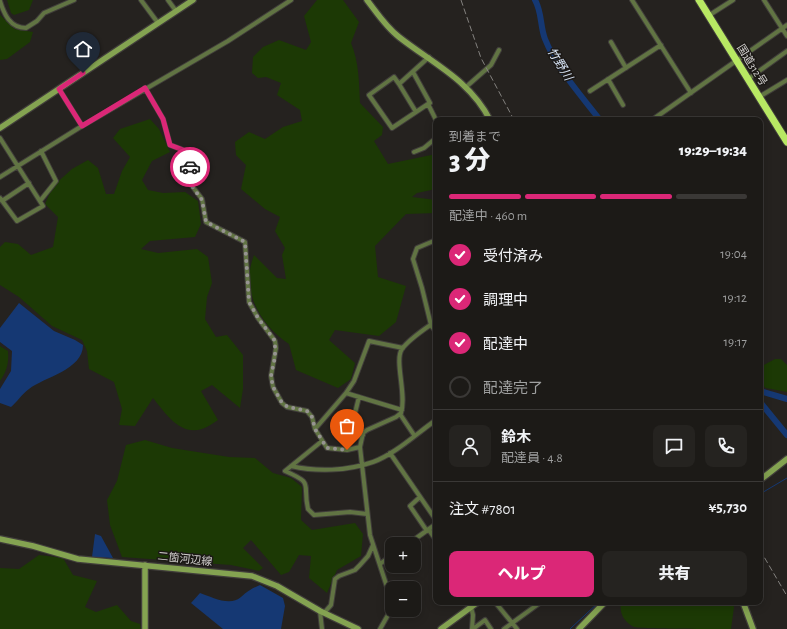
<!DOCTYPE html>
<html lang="ja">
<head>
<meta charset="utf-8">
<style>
  :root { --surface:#1c1a17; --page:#252320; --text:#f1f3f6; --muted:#a0a1a1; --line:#3a3836; --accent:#db2777 }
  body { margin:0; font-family:"Alegreya Sans","Noto Sans JP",sans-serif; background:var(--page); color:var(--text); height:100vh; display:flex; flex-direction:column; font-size:15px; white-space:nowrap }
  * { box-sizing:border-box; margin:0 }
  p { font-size:13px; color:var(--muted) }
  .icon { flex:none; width:22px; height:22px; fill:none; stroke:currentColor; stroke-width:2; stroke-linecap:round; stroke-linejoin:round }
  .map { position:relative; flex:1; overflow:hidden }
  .sheet { position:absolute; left:433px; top:117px; width:330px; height:488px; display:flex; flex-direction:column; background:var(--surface); border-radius:8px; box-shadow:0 2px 10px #0003,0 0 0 1px var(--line) }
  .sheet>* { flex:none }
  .fabs { position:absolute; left:385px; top:537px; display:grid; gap:8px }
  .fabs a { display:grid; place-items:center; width:36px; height:36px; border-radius:8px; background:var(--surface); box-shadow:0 2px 10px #0003,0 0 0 1px var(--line); font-size:20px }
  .pin { position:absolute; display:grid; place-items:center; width:34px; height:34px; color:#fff; margin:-41px -17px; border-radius:50% 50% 50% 0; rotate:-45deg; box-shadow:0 0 4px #0007 }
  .pin .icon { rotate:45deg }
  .courier { position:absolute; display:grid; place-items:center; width:40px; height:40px; margin:-20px; border:3px solid #db2777; border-radius:50%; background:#fff; color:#222; box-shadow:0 1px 5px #0007 }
  .summary em { font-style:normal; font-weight:800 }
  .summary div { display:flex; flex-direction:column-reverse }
  .summary { display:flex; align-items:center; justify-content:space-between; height:68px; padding:0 16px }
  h1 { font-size:26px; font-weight:800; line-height:30px }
  .bar { display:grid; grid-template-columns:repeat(4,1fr); gap:6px 4px; align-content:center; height:48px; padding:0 16px }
  .bar i { height:5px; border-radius:3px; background:var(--line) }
  .bar .active { background:var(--accent) }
  .bar p { grid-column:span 4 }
  .line { display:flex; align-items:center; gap:10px; padding:0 16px; border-top:1px solid var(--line) }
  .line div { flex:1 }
  .round { display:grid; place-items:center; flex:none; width:42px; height:42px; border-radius:8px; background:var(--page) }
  ol { padding:0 16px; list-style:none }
  li { display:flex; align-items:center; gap:12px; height:44px }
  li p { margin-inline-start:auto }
  li .icon { padding:4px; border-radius:50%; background:var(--accent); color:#fff; stroke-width:4 }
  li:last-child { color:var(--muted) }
  li i { width:22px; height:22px; border:2px solid var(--line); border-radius:50% }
  .button { display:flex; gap:8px; margin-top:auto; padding:8px 16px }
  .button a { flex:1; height:46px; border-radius:8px; background:var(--accent); color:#fff; font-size:16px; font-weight:800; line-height:46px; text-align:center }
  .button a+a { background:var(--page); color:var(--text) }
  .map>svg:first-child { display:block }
</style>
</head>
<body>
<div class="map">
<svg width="787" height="629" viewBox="0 0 787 629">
  <rect width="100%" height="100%" fill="#25221f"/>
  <path fill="#1c3905" d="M7,0H33L29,10L14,15L11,13Z
    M317,0H343L359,22L351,43C359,62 359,82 360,103L383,127L382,135L374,141L388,164L436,154V189L417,193L412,197L436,200V213L406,214L375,246L378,277L406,286L396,322L379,336L335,330L329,340L355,363L351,379L338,388L296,370L289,344C260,325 240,290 254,255L277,278L286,279L282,255L285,248L275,231L280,217L265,209L241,189L246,165L236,155L235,142L249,132L265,139L283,127L302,121L300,110L277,95L281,83L266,77L258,78L252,73L253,57L263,47L279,40L306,50L311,42L304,16Z
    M0,15L15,29L33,32L30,42L7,59L0,60Z
    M150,119L159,129L170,152L152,161L142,180L148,190L163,193L185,192L198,201L201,224L195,237L150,241L141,249L158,253L197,249L208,257L212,283L207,297L205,319L216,337L227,335L243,355V389L240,408L212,385L201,391L218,420C213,423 208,427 202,429C180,436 165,413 153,398L135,426L119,425L122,409L114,382L89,369L87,351L82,340L52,326L19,297L0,285V247L5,242L18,244L31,255L53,247L58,217L45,204L53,186L72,169L88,160L98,168L106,194H114L122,171L130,157L113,138L120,129Z
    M0,346L8,351C9,363 7,371 0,381Z
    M775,359H781L787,365V392L766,388L760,384V367Z
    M145,440L172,448L229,457L255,458L273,473L291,478L302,487L301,520L312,530L355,523L363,534L361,556L337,570L327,593L309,578L311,556L299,555L289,572L281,575L251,540L243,548L263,568L259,571L231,565L122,557L110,525L107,500L117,481L126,445Z
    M39,555L63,558L73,575L97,581L85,607L96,612L117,605L131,621L140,624L141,629H0V568L19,569Z
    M621,602H732L734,607L731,629C719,629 640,629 634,627C624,622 619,613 621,602Z"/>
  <path fill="#153873" d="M19,303L54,331L75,340L83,345C83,370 44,377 29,389C22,394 17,402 11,407L0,403V389L11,371L12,351L0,342V328Z
    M95,534L101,536L113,558L92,557Z
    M260,585L283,598L285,606L281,629H223L191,603L200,593C212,597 230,607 241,597C248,591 251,589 260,585Z"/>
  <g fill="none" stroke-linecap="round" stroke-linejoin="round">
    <path stroke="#153873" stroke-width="1" d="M760,494L787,478
      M570,629L599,602"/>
    <path stroke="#153873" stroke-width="6" d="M535,0C542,12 540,26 545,39C557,69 580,94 600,120
      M760,391L787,399
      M760,402L787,435"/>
    <defs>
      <path id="street" d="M141,0L158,23
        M168,0L176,11
        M632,0L691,93
        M764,0L787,36
        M0,1C4,14 10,28 26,28L37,21L44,13L74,0
        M708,16L733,0
        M611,42L626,68
        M429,57L399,84L416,112L428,104L436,120
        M413,72L430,103L428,104
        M608,79L623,105
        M748,79L787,51
        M399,84L394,77L369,95L392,128L416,112
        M466,87L491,65L499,50
        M145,88L163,119L170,145L186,151L191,157L188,172L189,182L202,199L206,222L245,242L249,302L258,318L275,341L276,348L271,376L273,387L282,403L287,407L307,411L312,417L315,429L327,448L347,450L360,447
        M59,89L82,126
        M590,91L661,45
        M759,97L787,80
        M652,120L787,25
        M0,138L43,206L17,221L0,198
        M414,152L424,148L436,138
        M0,177L82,126L228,41L291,0
        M2,201L29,183
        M40,201L56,181L41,151
        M436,240L417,248L413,259L422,288L431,325L436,332
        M346,393L402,410
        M359,397L355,413L363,435
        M400,414L414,435
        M315,429L346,393L354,381L369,341L403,348
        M322,441L285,471C315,484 302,483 308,509L314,515L350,512L367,514
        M390,453L436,520
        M291,466C317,472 347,471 373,462C395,454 416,434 436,420
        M420,497L410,506L427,531
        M429,530L436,540
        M408,544L436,524
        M380,564L392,555
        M495,602L517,629
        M471,607L473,615L472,629
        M320,611L322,629
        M324,613L331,605L335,579L339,576L355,570L360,565L368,556L373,545
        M380,629L388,615L390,596L370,535L360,447L363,433L367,430L396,417L401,413C407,395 394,360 402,349C410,338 425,329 436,321
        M473,629L485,620L491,629
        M504,629L541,602"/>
      <path id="secondary" d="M367,0C377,13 386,27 399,37C432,63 470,80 490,120
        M0,128L193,0
        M760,480L787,459
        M0,539L33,546L78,559L252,576L277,586L320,611L358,629
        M145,565V629
        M743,602L753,629
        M441,629L478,602
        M579,629L605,602"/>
      <path id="highway" d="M699,0L787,142"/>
    </defs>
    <use href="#street" stroke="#413e3b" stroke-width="6"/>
    <use href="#secondary" stroke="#413e3b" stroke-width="8"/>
    <use href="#highway" stroke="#413e3b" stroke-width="9"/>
    <use href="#street" stroke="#617443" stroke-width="4"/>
    <use href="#secondary" stroke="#84a351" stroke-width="5.5"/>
    <use href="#highway" stroke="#b8e863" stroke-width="7"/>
    <path stroke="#84827f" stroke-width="1" stroke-dasharray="6 3" stroke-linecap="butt" d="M461,0L481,58L514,120
      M760,550L787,596"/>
  </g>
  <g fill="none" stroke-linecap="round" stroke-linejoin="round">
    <path stroke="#969491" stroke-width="4" stroke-dasharray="0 7.2" d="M190,167L189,182L202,200L206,222L245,242L249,302L258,318L275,341V357L271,376L273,387L282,403L288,407L307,411L312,417L315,429L327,448L347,450"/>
    <path stroke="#db2777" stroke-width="5" d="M83,73L59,89L82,126L145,88L163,119L170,145L186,151L191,157L190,167"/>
  </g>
  <g text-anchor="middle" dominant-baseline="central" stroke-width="3" stroke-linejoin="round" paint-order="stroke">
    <g font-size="11" fill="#d3d1cf" stroke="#1c1916">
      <text transform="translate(752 65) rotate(58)">国道312号</text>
      <text transform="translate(185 559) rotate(6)">二箇河辺線</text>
    </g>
    <g font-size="12" font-style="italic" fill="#d9e5f7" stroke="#1c1916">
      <text transform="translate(560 64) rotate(58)">竹野川</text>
    </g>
  </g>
</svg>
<div class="fabs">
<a>+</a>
<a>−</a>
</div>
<div class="pin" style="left:347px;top:450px;background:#ea580c"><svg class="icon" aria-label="bag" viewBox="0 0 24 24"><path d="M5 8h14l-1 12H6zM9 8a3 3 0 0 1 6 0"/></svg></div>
<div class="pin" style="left:83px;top:73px;background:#1f2937"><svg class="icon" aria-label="home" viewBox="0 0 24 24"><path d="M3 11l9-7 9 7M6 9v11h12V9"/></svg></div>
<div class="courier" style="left:190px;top:167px"><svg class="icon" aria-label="car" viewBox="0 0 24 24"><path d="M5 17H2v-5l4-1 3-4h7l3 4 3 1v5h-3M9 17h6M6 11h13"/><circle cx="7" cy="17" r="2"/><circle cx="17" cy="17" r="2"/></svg></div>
<section class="sheet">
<div class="summary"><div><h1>3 分</h1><p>到着まで</p></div><em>19:29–19:34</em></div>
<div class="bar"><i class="active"></i><i class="active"></i><i class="active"></i><i></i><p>配達中 · 460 m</p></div>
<ol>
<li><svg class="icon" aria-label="check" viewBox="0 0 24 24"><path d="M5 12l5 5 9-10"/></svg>受付済み<p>19:04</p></li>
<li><svg class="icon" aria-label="check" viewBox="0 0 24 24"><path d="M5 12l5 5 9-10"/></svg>調理中<p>19:12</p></li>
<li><svg class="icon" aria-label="check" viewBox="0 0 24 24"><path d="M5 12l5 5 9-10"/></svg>配達中<p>19:17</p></li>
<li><i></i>配達完了</li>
</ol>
<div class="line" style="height:72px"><a class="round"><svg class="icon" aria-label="person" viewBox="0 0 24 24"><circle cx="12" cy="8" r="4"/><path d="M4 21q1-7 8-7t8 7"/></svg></a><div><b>鈴木</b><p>配達員 · 4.8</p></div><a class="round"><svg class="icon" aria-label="chat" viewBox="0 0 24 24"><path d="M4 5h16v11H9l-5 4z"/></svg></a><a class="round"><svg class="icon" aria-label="phone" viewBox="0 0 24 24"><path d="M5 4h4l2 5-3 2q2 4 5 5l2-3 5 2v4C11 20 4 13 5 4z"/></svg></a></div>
<div class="line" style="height:52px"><div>注文 #7801</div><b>¥5,730</b></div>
<div class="button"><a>ヘルプ</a><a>共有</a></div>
</section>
</div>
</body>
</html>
